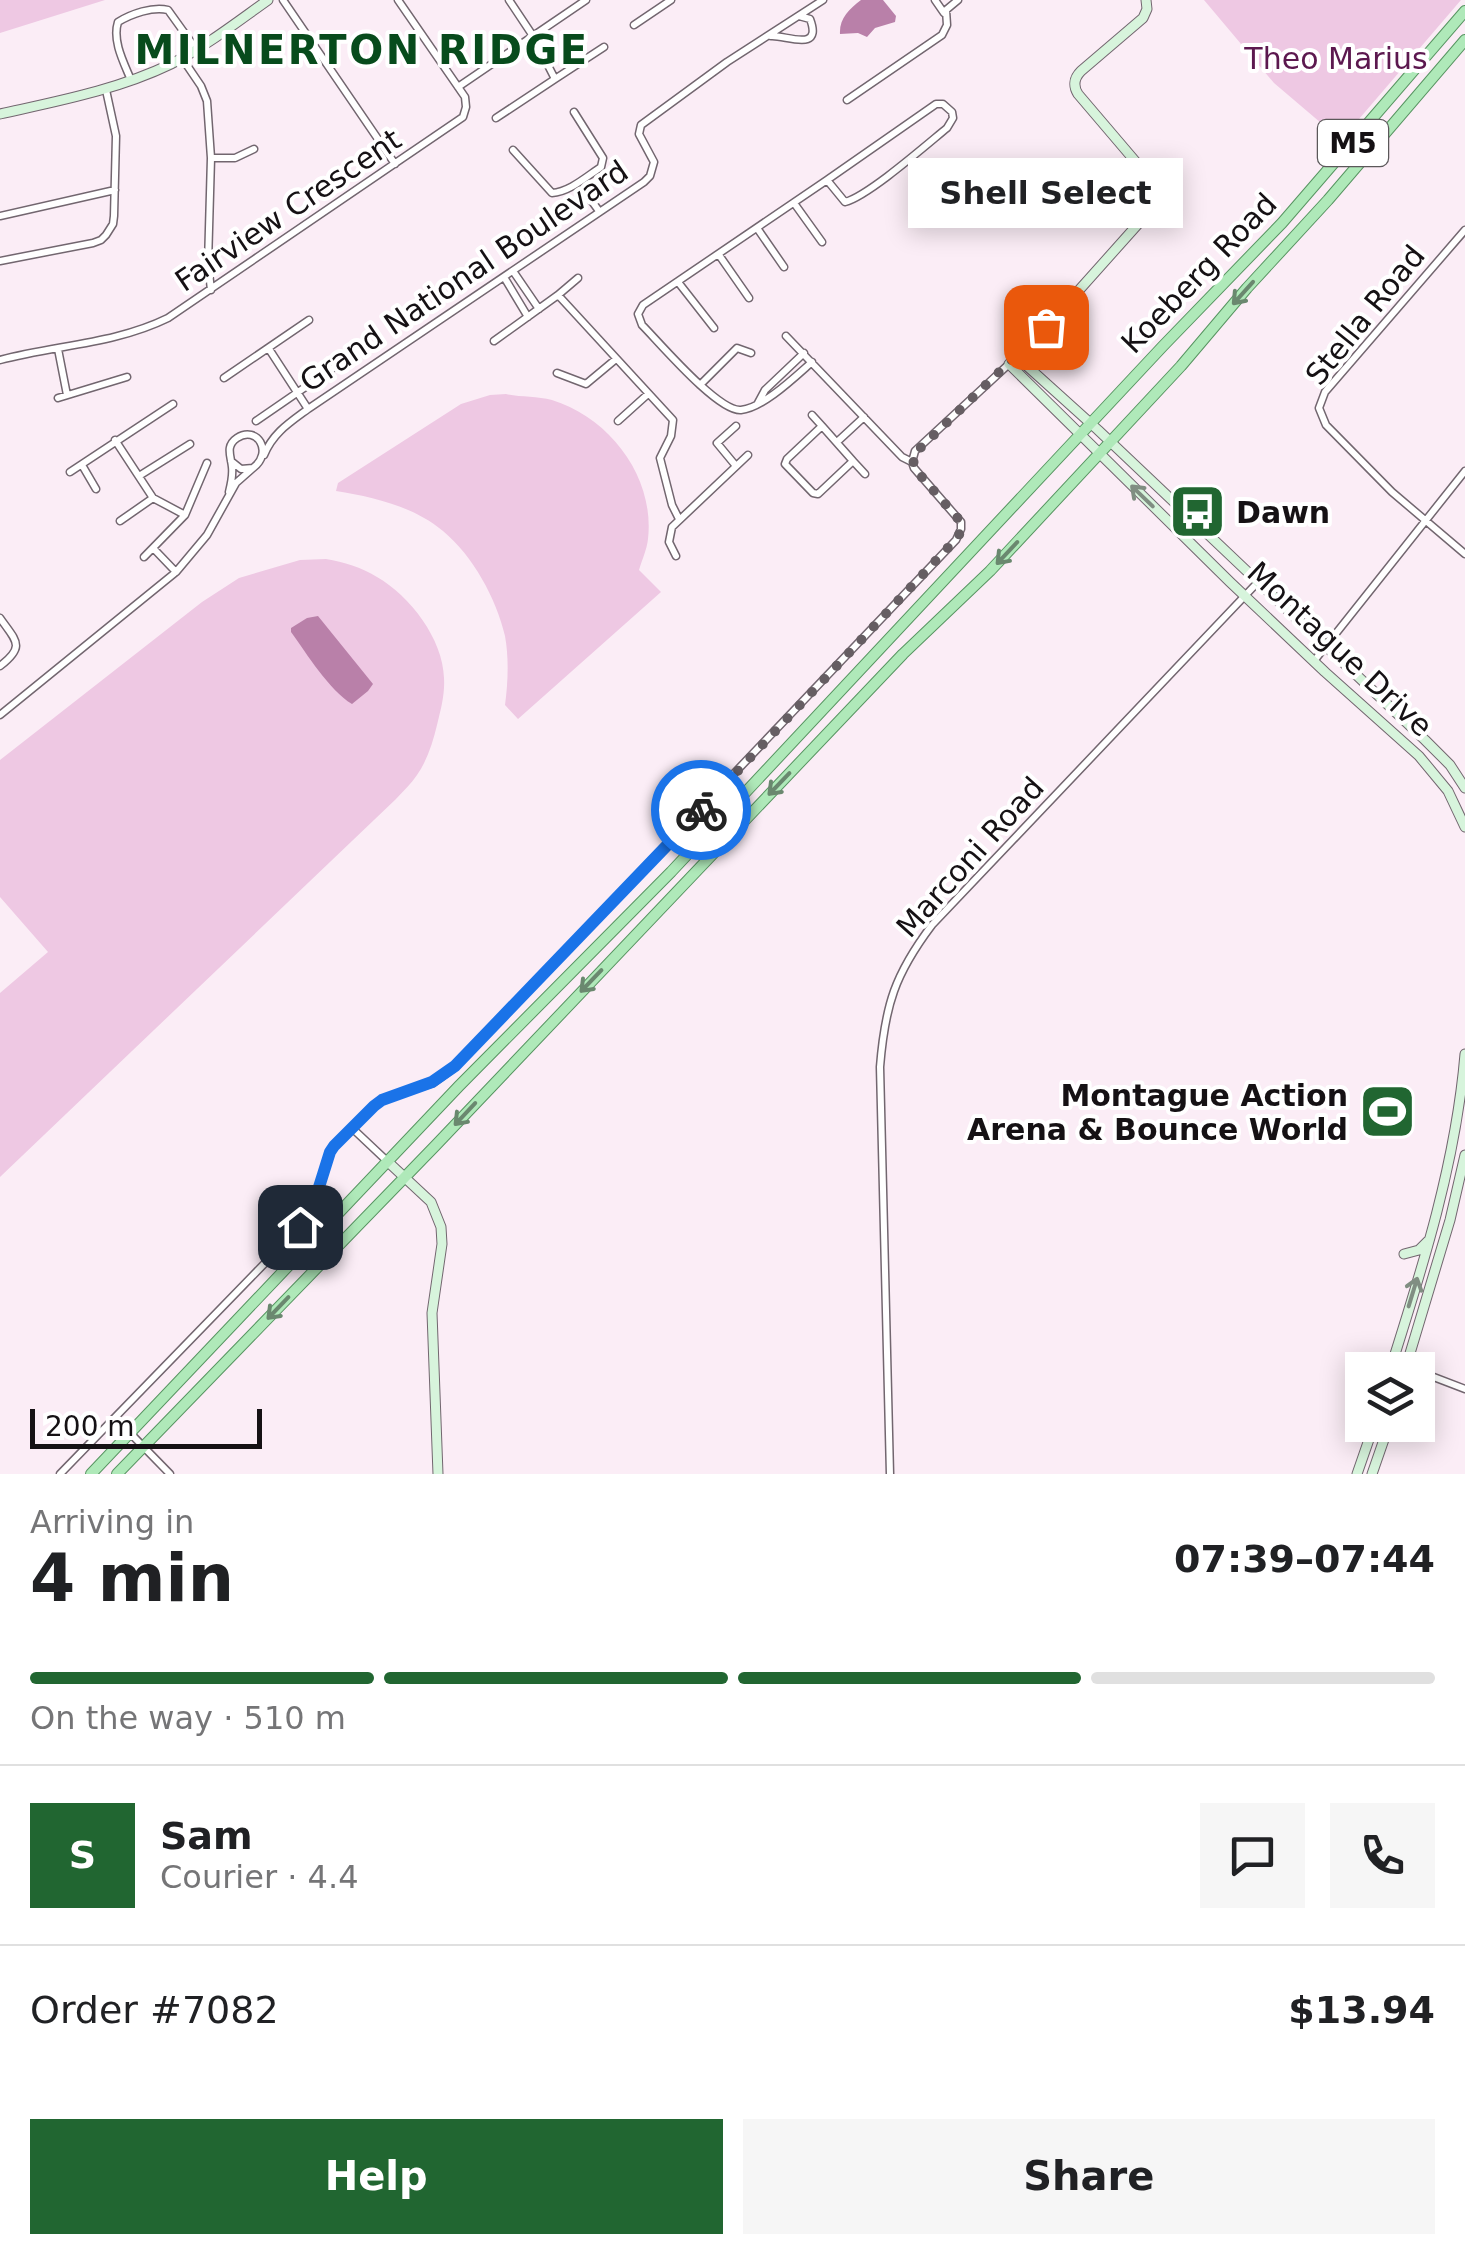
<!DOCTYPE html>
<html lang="en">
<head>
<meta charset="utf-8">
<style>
  :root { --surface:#fff; --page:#f6f6f6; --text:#202124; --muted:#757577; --line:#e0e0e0; --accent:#216631 }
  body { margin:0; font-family:"DejaVu Sans",sans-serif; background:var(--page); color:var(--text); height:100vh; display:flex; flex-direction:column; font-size:38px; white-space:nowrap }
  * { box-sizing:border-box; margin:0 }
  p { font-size:32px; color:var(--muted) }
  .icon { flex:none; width:55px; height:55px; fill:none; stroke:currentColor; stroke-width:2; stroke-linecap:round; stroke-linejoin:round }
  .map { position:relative; height:1474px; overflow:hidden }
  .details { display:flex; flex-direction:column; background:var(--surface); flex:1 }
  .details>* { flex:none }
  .tools { position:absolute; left:1345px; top:1352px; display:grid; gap:20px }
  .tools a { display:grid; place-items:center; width:90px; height:90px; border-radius:0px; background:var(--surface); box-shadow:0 5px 25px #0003; font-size:50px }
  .scale { position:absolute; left:30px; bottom:25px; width:232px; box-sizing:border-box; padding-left:10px; border:5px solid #151114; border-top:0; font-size:28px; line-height:35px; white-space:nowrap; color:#151114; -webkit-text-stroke:8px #fff; paint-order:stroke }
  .pin { position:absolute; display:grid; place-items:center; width:85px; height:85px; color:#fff; margin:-42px; border-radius:20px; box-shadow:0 5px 15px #0006 }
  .courier { position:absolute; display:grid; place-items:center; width:100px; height:100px; margin:-50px; border:8px solid #1a73e8; border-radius:50%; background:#fff; color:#222; box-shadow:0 2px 12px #0007 }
  .bubble { position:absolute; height:70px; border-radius:0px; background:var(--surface); box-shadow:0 5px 25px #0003; font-size:32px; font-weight:600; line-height:70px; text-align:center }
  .overview em { font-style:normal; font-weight:600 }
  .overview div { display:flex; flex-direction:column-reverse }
  .overview { display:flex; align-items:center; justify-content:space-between; height:170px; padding:0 30px }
  h1 { font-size:65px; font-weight:600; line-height:75px }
  .bar { display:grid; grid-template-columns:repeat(4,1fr); gap:15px 10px; align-content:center; height:120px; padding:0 30px }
  .bar i { height:12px; border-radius:8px; background:var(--line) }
  .bar .on { background:var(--accent) }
  .bar p { grid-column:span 4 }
  .line { display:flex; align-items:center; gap:25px; padding:0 30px; border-top:2px solid var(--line) }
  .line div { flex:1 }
  .round { display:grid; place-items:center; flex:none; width:105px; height:105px; border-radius:0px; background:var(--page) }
  .action { display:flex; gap:20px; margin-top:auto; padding:20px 30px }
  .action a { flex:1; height:115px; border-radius:0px; background:var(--accent); color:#fff; font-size:40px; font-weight:600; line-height:115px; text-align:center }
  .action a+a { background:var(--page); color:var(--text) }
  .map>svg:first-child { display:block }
</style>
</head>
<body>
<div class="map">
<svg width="1465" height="1474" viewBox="0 0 1465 1474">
  <rect width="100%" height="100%" fill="#fbedf6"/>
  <path fill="#eec8e3" d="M0,0H105L0,33Z
    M1204,0H1461L1341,140L1274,83Z
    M506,394C520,397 537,396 552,400C610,418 655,477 648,539C647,549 642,560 639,570L661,592L518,719L505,705C508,683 509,658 505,636C496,598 473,556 443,531C413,506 373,497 336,491L338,483L461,404L490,395Z
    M326,559C344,562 361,567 377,577C410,596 443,639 444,678C445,694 441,709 437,725C433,742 427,761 417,775C411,784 403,791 396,799L0,1177V993L48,952L0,897V760L202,602L239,578L300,560Z"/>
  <path fill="#b980a9" d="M861,0H883L896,16L895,22L875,28L867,37L858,33L840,34C839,19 849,9 861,0Z
    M318,616L373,684L368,691L352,704C329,690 307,654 291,632V628L307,618Z"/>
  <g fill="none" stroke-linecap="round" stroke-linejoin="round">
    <defs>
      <path id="street" d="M283,0L395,164
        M509,0L533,36L555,79L604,47
        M935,0L944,13
        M634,25L671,0
        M771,36C786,35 823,53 810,19L799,16
        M182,58L201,86L207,101L211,158L208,264L211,290
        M131,80C124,63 112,41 118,22C131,14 153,6 168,10L196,49
        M458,87L586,0
        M847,100L942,35L947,25L946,10L958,0
        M936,104H943L952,112L953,118L947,128C925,146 868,196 845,202L827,180Z
        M496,118L555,79
        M513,150L552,193C569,192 586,177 601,167L603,158L574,112
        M211,158H235L254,149
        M583,189L599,211
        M794,203L822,242
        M0,216L115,190
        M757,228L784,267
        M1465,230L1325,392L1319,408L1326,425L1392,492L1465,554
        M719,255L749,298
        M0,261L93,243L101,240L106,235L113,224L114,216L116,136L106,90
        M513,271L539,309
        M504,277L528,317
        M678,282L714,328
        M558,295L578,278
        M786,336L902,457L912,462
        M494,341L558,295L673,420L671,436L660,458L672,505L679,519
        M58,349L67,395
        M269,349L308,409
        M0,360C56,345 115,344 168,318L463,117L466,107L465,97L398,0
        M812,362C796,376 763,408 741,410C718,412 659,342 642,325L638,314L643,305L827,180
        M557,373L586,384L616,359
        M224,378L309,320
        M700,385L737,348L751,353
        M58,398L127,377
        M758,403L765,390L804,353
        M812,415L822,426
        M256,421L333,368
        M618,421L648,394
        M736,426L717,443L736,466
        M822,426L853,461L818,494L813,493L785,464L787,459Z
        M115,440L153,498L185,515
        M837,442L864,417
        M264,455C273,433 289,423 308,409L644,182L650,176L654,162L639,134L641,125L727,62L823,0
        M853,461L865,474
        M82,465L96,489
        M70,472L173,404
        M139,476L190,444
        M229,492C231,484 233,475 232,467C231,456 225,446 237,438C257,425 274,452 253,468L241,469L231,461
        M120,521L153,498
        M153,548L176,572
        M676,556L669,542L672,527L748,455
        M144,557L185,515L207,463
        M0,618C16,641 26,646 0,666
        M1314,661L1465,471
        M0,715L176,572L207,535L236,483L253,468
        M352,1128L387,1161
        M1418,1371L1465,1389
        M131,1434L170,1474
        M60,1474L300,1227L314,1203L330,1153L334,1146L373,1106L383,1099L433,1083L455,1067L956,540L961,529V522L914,468L912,462L915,451L1009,364
        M890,1474L880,1067C885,1005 895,974 932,925L1258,582"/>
      <path id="secondary" d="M1146,0L1147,9L1143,18L1081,71C1074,78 1073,86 1078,94L1164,195L1055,317L1009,364L1230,582L1325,672L1419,756L1448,791L1465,827
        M0,114C58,101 117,90 171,64C205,47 237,22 268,0
        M1016,356L1098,430L1425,740L1450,765L1465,788
        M387,1161L431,1202L441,1227L442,1244L432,1313L438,1474
        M1404,1254L1419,1250L1428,1241
        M1390,1370C1423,1266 1456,1162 1465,1054
        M1405,1370L1450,1220L1465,1155
        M1357,1474L1374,1425
        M1372,1474L1389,1425"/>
      <path id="primary" d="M91,1474L459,1086L671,872L1163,346L1282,223L1465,11
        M117,1474L436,1145L903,654L990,571L1181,366L1247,288L1328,200L1465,40"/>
    </defs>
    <use href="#street" stroke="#72666f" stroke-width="9"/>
    <use href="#secondary" stroke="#72666f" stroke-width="11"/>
    <use href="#primary" stroke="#579461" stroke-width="12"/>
    <use href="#street" stroke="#fff" stroke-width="6"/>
    <use href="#secondary" stroke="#d7f4dc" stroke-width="9"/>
    <use href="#primary" stroke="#afe9b9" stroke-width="10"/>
  </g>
  <defs><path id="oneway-shaft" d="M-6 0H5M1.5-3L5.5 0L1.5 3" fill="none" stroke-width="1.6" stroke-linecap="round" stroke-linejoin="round" transform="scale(2.5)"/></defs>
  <g stroke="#6a886f">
    <use href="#oneway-shaft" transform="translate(1243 293) rotate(132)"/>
    <use href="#oneway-shaft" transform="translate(1007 553) rotate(133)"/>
    <use href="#oneway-shaft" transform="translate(779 784) rotate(134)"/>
    <use href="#oneway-shaft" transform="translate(591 981) rotate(134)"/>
    <use href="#oneway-shaft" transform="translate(465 1114) rotate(133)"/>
    <use href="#oneway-shaft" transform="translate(278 1308) rotate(134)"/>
  </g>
  <g stroke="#808e82">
    <use href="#oneway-shaft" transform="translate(1142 496) rotate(-136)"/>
    <use href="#oneway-shaft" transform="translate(1413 1292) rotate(-73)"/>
  </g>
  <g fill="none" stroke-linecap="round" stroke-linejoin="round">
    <path stroke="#665e63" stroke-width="10" stroke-dasharray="0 18" d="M701,810L959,536L961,522L914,468L913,455L1046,327"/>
    <path stroke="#1a73e8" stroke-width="12" d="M300,1227L314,1203L330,1152L334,1146L374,1106L382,1100L432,1082L455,1066L701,810"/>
  </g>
  <defs>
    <symbol id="bus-square" viewBox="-11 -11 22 22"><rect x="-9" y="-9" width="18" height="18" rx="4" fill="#216631" stroke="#fff"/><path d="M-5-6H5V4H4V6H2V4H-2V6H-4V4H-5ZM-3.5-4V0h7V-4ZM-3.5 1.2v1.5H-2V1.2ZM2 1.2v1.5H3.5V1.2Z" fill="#fff"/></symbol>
    <symbol id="stadium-square" viewBox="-11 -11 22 22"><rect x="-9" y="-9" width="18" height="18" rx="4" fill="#216631" stroke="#fff"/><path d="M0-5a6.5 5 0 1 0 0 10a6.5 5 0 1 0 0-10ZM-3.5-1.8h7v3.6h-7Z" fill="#fff"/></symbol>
  </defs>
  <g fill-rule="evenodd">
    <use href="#bus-square" x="1166" y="480" width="63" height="63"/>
    <use href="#stadium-square" x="1356" y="1080" width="63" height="63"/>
  </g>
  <g text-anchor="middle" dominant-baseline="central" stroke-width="8" stroke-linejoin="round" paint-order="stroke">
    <rect fill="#fff" stroke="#5b585a" stroke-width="2.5" x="1318" y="120" width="70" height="46" rx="8"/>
    <g font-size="28" font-weight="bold" fill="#151114">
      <text x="1353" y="143">M5</text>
    </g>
    <g font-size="30" fill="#5c184f" stroke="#fff">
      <text x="1336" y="58">Theo Marius</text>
    </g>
    <g font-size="30" fill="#151114" stroke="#fff">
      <text transform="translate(288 210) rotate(-34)">Fairview Crescent</text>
      <text transform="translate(1199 273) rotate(-46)">Koeberg Road</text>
      <text transform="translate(464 276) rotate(-34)">Grand National Boulevard</text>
      <text transform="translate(1365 315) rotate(-51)">Stella Road</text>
      <text transform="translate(1340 649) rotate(43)">Montague Drive</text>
      <text transform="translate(970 857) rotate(-48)">Marconi Road</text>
    </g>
    <g font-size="30" font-weight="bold" fill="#151114" stroke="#fff" text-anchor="start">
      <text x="1236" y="512">Dawn</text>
      <text x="1348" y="1095" text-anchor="end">Montague Action<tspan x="1348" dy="34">Arena &amp; Bounce World</tspan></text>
    </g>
    <g font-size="40" font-weight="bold" letter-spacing="2.5" fill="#074b1c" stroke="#fff">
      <text x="362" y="50">MILNERTON RIDGE</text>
    </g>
  </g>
</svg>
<div class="tools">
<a><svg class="icon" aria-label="layers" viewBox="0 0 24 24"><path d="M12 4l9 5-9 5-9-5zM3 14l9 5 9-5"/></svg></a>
</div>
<div class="scale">200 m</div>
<div class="pin" style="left:1046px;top:327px;background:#ea580c"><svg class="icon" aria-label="bag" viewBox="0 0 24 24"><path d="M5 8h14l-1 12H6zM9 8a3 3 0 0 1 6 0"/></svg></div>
<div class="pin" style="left:300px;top:1227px;background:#1f2937"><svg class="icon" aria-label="home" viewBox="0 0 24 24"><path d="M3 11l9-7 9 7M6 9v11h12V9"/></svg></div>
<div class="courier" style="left:701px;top:810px"><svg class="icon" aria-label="bike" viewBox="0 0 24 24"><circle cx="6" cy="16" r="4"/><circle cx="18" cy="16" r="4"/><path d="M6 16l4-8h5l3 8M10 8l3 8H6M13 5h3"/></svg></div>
<div class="bubble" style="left:908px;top:158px;width:275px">Shell Select</div>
</div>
<section class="details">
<div class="overview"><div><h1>4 min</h1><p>Arriving in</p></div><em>07:39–07:44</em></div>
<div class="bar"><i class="on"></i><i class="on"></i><i class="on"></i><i></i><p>On the way · 510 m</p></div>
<div class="line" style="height:180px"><b class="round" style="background:var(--accent);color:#fff">S</b><div><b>Sam</b><p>Courier · 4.4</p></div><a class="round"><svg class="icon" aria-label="chat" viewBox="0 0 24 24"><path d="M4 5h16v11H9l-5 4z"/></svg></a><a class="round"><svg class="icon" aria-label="phone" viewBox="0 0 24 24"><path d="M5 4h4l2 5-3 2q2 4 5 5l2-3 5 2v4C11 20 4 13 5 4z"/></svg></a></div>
<div class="line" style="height:130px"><div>Order #7082</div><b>$13.94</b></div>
<div class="action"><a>Help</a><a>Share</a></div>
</section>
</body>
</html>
